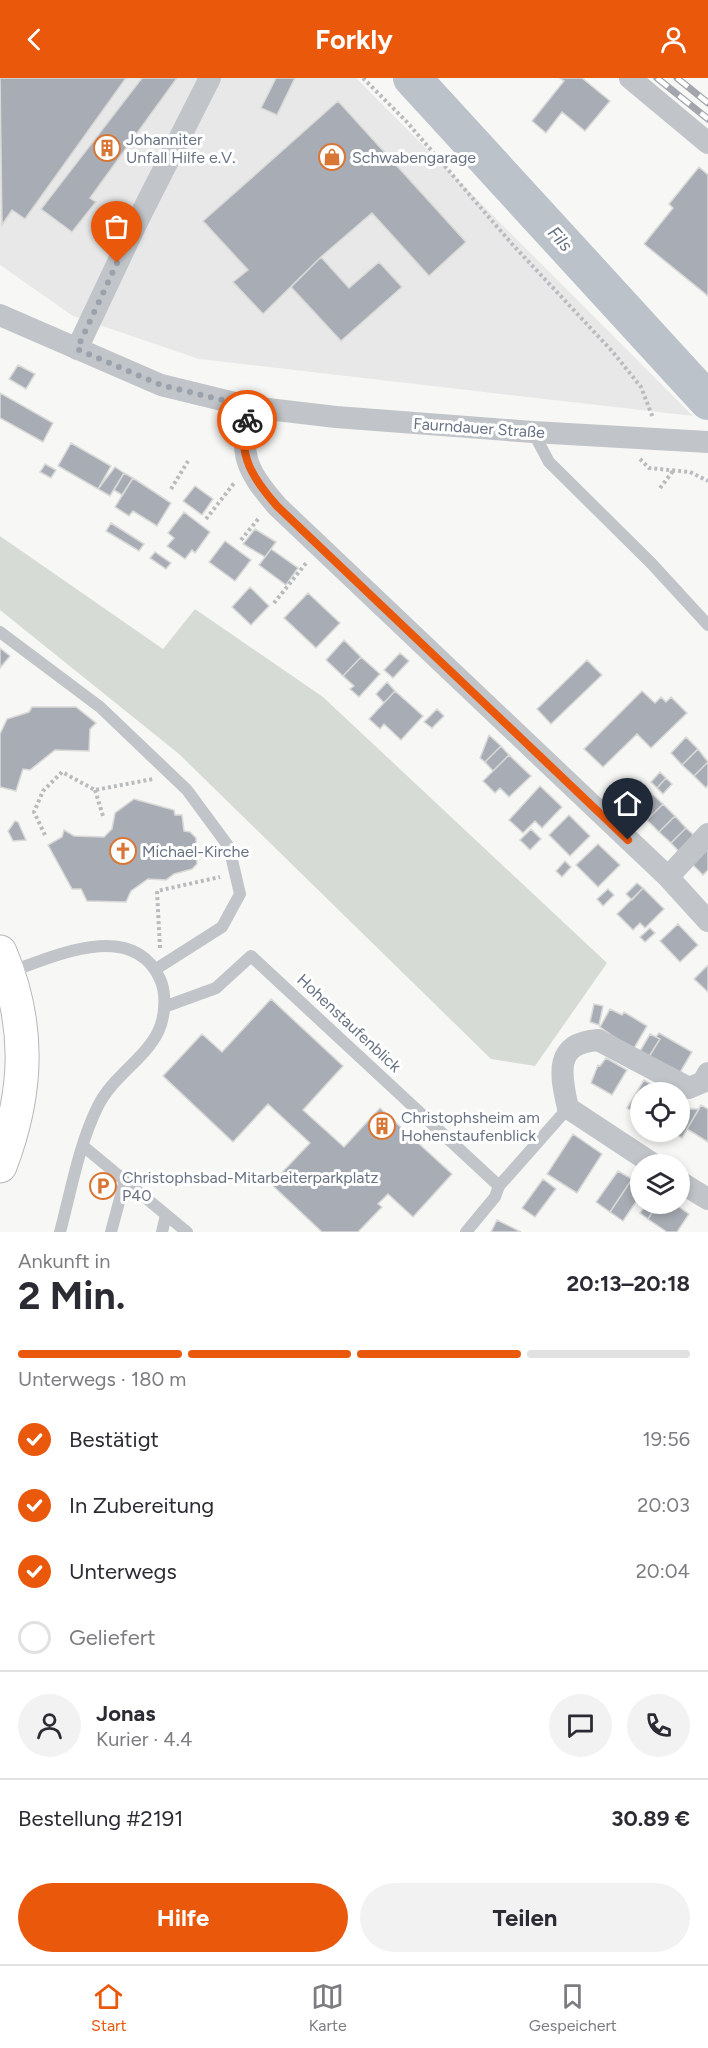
<!DOCTYPE html>
<html lang="de">
<head>
<meta charset="utf-8">
<style>
  :root { --surface:#fff; --page:#f2f2f3; --text:#2b2b33; --muted:#7c7c81; --line:#e1e1e2; --accent:#ea580c }
  body { margin:0; font-family:Figtree,sans-serif; background:var(--page); color:var(--text); height:100vh; display:flex; flex-direction:column; font-size:22px; white-space:nowrap }
  * { box-sizing:border-box; margin:0 }
  p { font-size:20px; color:var(--muted) }
  .icon { flex:none; width:33px; height:33px; fill:none; stroke:currentColor; stroke-width:2; stroke-linecap:round; stroke-linejoin:round }
  .map { position:relative; height:1154px; overflow:hidden }
  .panel { display:flex; flex-direction:column; background:var(--surface); flex:1 }
  .panel>* { flex:none }
  .tools { position:absolute; left:630px; top:1004px; display:grid; gap:12px }
  .tools a { display:grid; place-items:center; width:60px; height:60px; border-radius:50%; background:var(--surface); box-shadow:0 3px 9px #0003; font-size:30px }
  .pin { position:absolute; display:grid; place-items:center; width:51px; height:51px; color:#fff; margin:-62px -26px; border-radius:50% 50% 50% 0; rotate:-45deg; box-shadow:0 0 6px #0007 }
  .pin .icon { rotate:45deg }
  .courier { position:absolute; display:grid; place-items:center; width:60px; height:60px; margin:-30px; border:4px solid #ea580c; border-radius:50%; background:#fff; color:#222; box-shadow:0 2px 8px #0007 }
  .headline em { font-style:normal; font-weight:700 }
  .headline div { display:flex; flex-direction:column-reverse }
  .headline { display:flex; align-items:center; justify-content:space-between; height:102px; padding:0 18px }
  h1 { font-size:39px; font-weight:700; line-height:45px }
  .bar { display:grid; grid-template-columns:repeat(4,1fr); gap:9px 6px; align-content:center; height:72px; padding:0 18px }
  .bar i { height:8px; border-radius:4px; background:var(--line) }
  .bar .current { background:var(--accent) }
  .bar p { grid-column:span 4 }
  .line { display:flex; align-items:center; gap:15px; padding:0 18px; border-top:2px solid var(--line) }
  .line div { flex:1 }
  .round { display:grid; place-items:center; flex:none; width:63px; height:63px; border-radius:32px; background:var(--page) }
  ol { padding:0 18px; list-style:none }
  li { display:flex; align-items:center; gap:18px; height:66px }
  li p { margin-inline-start:auto }
  li .icon { padding:6px; border-radius:50%; background:var(--accent); color:#fff; stroke-width:4 }
  li:last-child { color:var(--muted) }
  li i { width:33px; height:33px; border:3px solid var(--line); border-radius:50% }
  .button { display:flex; gap:12px; margin-top:auto; padding:12px 18px }
  .button a { flex:1; height:69px; border-radius:36px; background:var(--accent); color:#fff; font-size:24px; font-weight:700; line-height:69px; text-align:center }
  .button a+a { background:var(--page); color:var(--text) }
  header { display:flex; justify-content:space-between; align-items:center; height:78px; padding:0 18px; background:var(--accent); color:#fff; font-size:27px; font-weight:700 }
  .menu { display:flex; justify-content:space-around; align-items:center; height:84px; border-top:2px solid var(--line); background:var(--surface); font-size:16px; color:var(--muted) }
  .menu a { display:grid; justify-items:center; gap:3px }
  .menu .current { color:var(--accent) }
  .map>svg:first-child { display:block }
</style>
</head>
<body>
<header><svg class="icon" aria-label="back" viewBox="0 0 24 24"><path d="M15 5l-7 7 7 7"/></svg>Forkly<svg class="icon" aria-label="person" viewBox="0 0 24 24"><circle cx="12" cy="8" r="4"/><path d="M4 21q1-7 8-7t8 7"/></svg></header>
<div class="map">
<svg width="708" height="1154" viewBox="0 0 708 1154">
  <rect width="100%" height="100%" fill="#f7f8f5"/>
  <path fill="#e8e8e8" d="M0,0H356L693,338L199,281L73,238L0,187Z"/>
  <path fill="#d6dcd5" d="M0,458L163,571L195,531L323,619L607,885L535,988L491,981L179,676L0,532Z"/>
  <g fill="none" stroke-linecap="round" stroke-linejoin="round">
    <path stroke="#bbc2c9" stroke-width="38" d="M412,0L708,323"/>
  </g>
  <path fill="#a8adb5" stroke="#d9d9d7" stroke-width="1.5" d="M0,0H126L25,141L12,132L2,147Z
    M142,0H177L90,120L96,124L72,154L41,131Z
    M142,0H177L90,120L96,124L72,154L41,131Z
    M276,0H295L277,37L261,30Z
    M560,0H582L610,23L585,53L562,34L546,55L532,43L564,3Z
    M338,23L466,164L429,198L372,135L321,179L263,236L233,204L248,192L203,143Z
    M699,89L708,97V218L644,166L673,130L669,126Z
    M321,179L349,210L379,184L402,209L341,263L291,209Z
    M18,287L35,296L26,311L9,301Z
    M0,315L53,345L43,364L0,340Z
    M71,365L111,388L98,411L58,388Z
    M45,386L56,392L51,400L40,394Z
    M115,389L124,395L110,418L98,411Z
    M124,395L133,400L122,417L114,412Z
    M133,400L171,425L157,448L133,433L129,438L115,429Z
    M195,408L213,421L202,437L183,423Z
    M184,434L210,454L195,475L192,472L185,481L167,468L174,460L168,455Z
    M111,445L144,466L139,473L106,453Z
    M255,451L276,464L265,479L243,466Z
    M225,463L251,482L235,503L209,484Z
    M271,471L298,490L286,507L259,487Z
    M155,474L171,485L166,491L150,480Z
    M250,509L269,528L251,547L232,529Z
    M308,515L340,545L316,570L284,540Z
    M344,562L361,579L343,598L326,582Z
    M0,570L10,578L0,590Z
    M400,575L409,583L393,600L384,592Z
    M361,579L380,596L359,619L350,611L354,608L343,598Z
    M587,582L602,597L551,646L537,631Z
    M387,604L395,613L384,625L376,616Z
    M395,613L423,638L401,662L384,646L380,651L369,641Z
    M642,613L655,625L661,619L666,624L671,619L687,635L651,670L637,656L603,689L584,671Z
    M32,629H76L96,645L90,651L89,673L55,672L30,692L23,691L16,713L0,709V656L7,641L29,634Z
    M437,631L444,638L432,650L424,644Z
    M489,657L501,668L485,684L480,680Z
    M686,659L698,671L682,687L671,675Z
    M501,668L509,677L493,693L485,684Z
    M698,671L708,684L694,698L682,687Z
    M509,677L531,698L509,719L500,710L495,715L483,703Z
    M708,684V707L706,710L694,698Z
    M660,694L666,700L657,710L651,704Z
    M666,700L672,706L663,716L657,710Z
    M640,703L651,715L636,731L624,719Z
    M540,708L562,729L542,750L535,743L523,755L509,742Z
    M651,715L663,726L647,742L636,731Z
    M134,721L174,732L175,737H182L184,753L190,754L196,760L197,786L192,791L174,796L166,802L148,801L131,813L126,824L87,823L81,811H72L48,767L62,759L64,752L74,758L104,759L112,751L115,735Z
    M663,726L675,738L659,754L647,742Z
    M569,737L590,758L570,778L549,757Z
    M675,738L686,750L671,765L659,754Z
    M15,743L18,744L26,762L13,763L8,753Z
    M686,750L698,761L682,777L671,765Z
    M531,751L541,761L530,772L520,762Z
    M598,766L620,787L598,809L576,787Z
    M708,771V792L703,797L691,785Z
    M565,783L571,789L562,799L556,793Z
    M637,805L643,810L632,822L626,816Z
    M643,810L664,831L645,850L640,845L633,852L617,836Z
    M608,811L614,817L603,828L597,821Z
    M678,846L698,867L680,884L660,863Z
    M650,850L655,855L645,864L640,859Z
    M708,887V914L694,901Z
    M271,921L343,988L303,1032L344,1069L380,1030L452,1096L413,1139L388,1116L378,1126L382,1129L358,1154H322L271,1106L310,1065L268,1026L233,1064L163,998L202,956L222,974Z
    M594,926L603,928L599,947L590,944Z
    M610,931L622,937L624,934L647,948L633,972L600,949Z
    M659,955L692,974L678,998L648,980L660,961L656,959Z
    M650,956L660,961L649,979L640,973Z
    M606,980L627,992L612,1017L591,1005L598,987L600,988Z
    M644,1002L664,1014H640V1034L637,1032L635,1035L627,1030Z
    M701,1027L708,1031V1064L687,1051Z
    M680,1031H699L682,1060L670,1053H680Z
    M573,1056L602,1076L577,1115L547,1096Z
    M618,1093L632,1101L610,1134L596,1124Z
    M543,1101L556,1111L535,1139L522,1130Z
    M632,1101L640,1107V1118L623,1143L610,1134Z
    M647,1125H658L648,1141L640,1135Z
    M658,1125H673L689,1136L677,1154H667L648,1141Z
    M497,1142L521,1154H491Z"/>
  <g fill="none" stroke-linecap="round" stroke-linejoin="round">
    <defs>
      <path id="secondary" d="M0,874C31,947 28,1015 0,1088"/>
    </defs>
    <use href="#secondary" stroke="#b4b7bd" stroke-width="35"/>
    <path stroke="#b9bbbe" stroke-width="4" stroke-dasharray="3 3" stroke-linecap="butt" d="M363,0L406,43L512,166L612,273L641,309L653,340
      M640,381L649,390L690,394L708,403
      M660,410L673,393
      M171,411L188,383
      M206,441L235,404
      M241,462L259,440
      M274,525L307,484
      M95,712L103,738
      M45,757L34,734L43,713L62,694L95,712L153,701
      M160,870L157,813L220,799"/>
    <path stroke="#c1c4c8" stroke-width="12" d="M533,354L549,384L652,486L708,547
      M0,554L100,629L187,712L229,769L240,816L222,849L156,891
      M10,894C54,878 133,841 160,901C167,916 165,940 158,954C144,982 112,999 98,1028C79,1066 71,1113 60,1154
      M164,929L216,910L251,878L499,1108
      M83,1068L187,1154
      M111,1154L125,1102
      M162,1154L166,1137
      M466,1154L495,1119L499,1108L568,1030"/>
    <path stroke="#c1c4c8" stroke-width="22" d="M630,0L708,65
      M0,237L161,307L251,329L336,339L533,354L708,364
      M77,271L138,142L210,0
      M251,329C237,375 247,393 277,428L668,799L708,843
      M668,799L708,756
      M653,1086L568,1030C560,996 554,965 598,962L689,1010L703,1004L708,995
      M680,1104L708,1121"/>
    <use href="#secondary" stroke="#fff" stroke-width="33"/>
    <defs>
      <path id="rail" d="M657,0L708,41
        M677,0L708,25"/>
    </defs>
    <use href="#rail" stroke="#a3a7ad" stroke-width="7"/>
    <use href="#rail" stroke="#fff" stroke-width="4.5" stroke-dasharray="14" stroke-linecap="butt"/>
  </g>
  <g fill="none" stroke-linecap="round" stroke-linejoin="round">
    <path stroke="#9ba2ac" stroke-width="6" stroke-dasharray="0 10.8" d="M117,185L77,271L161,307L251,329L247,342"/>
    <path stroke="#ea580c" stroke-width="8" d="M247,342C236,377 255,403 277,428L628,762"/>
  </g>
  <defs>
    <symbol id="building-ring" viewBox="-11 -11 22 22"><circle r="9.5" fill="#fff" stroke="#d87635" stroke-width="1.5"/><path d="M-4-6H4V6H1V3H-1V6H-4ZM-2.5-4.3h1.7v1.8h-1.7ZM.8-4.3h1.7v1.8H.8ZM-2.5-1h1.7V.8h-1.7ZM.8-1h1.7V.8H.8Z" fill="#d87635"/></symbol>
    <symbol id="shop-ring" viewBox="-11 -11 22 22"><circle r="9.5" fill="#fff" stroke="#d87635" stroke-width="1.5"/><path d="M-5-2.5h2.3a2.7 3.5 0 0 1 5.4 0H5L5.5 6h-11ZM-1.5-2.5h3a1.5 2.3 0 0 0-3 0Z" fill="#d87635"/></symbol>
    <symbol id="church-ring" viewBox="-11 -11 22 22"><circle r="9.5" fill="#fff" stroke="#d87635" stroke-width="1.5"/><path d="M-1.2-6h2.4v3.5h3.3v2.4h-3.3V6h-2.4V-.1h-3.3v-2.4h3.3Z" fill="#d87635"/></symbol>
    <symbol id="parking-ring" viewBox="-11 -11 22 22"><circle r="9.5" fill="#fff" stroke="#d87635" stroke-width="1.5"/><path d="M-3.5-5.5H1a3.5 3.5 0 0 1 0 7H-1V5.5H-3.5ZM-1-3.4V-.6H.8a1.4 1.4 0 0 0 0-2.8Z" fill="#d87635"/></symbol>
  </defs>
  <g fill-rule="evenodd">
    <use href="#building-ring" x="92" y="55" width="30" height="30"/>
    <use href="#shop-ring" x="317" y="64" width="30" height="30"/>
    <use href="#church-ring" x="108" y="758" width="30" height="30"/>
    <use href="#building-ring" x="367" y="1033" width="30" height="30"/>
    <use href="#parking-ring" x="88" y="1093" width="30" height="30"/>
  </g>
  <g text-anchor="middle" dominant-baseline="central" stroke-width="6" stroke-linejoin="round" paint-order="stroke">
    <g font-size="16" fill="#697384" stroke="#fff" text-anchor="start">
      <text x="126" y="61">Johanniter<tspan x="126" dy="18">Unfall Hilfe e.V.</tspan></text>
      <text x="352" y="79">Schwabengarage</text>
      <text x="142" y="773">Michael-Kirche</text>
      <text x="401" y="1039">Christophsheim am<tspan x="401" dy="18">Hohenstaufenblick</tspan></text>
      <text x="122" y="1099">Christophsbad-Mitarbeiterparkplatz<tspan x="122" dy="18">P40</tspan></text>
    </g>
    <g font-size="16" fill="#697384" stroke="#fff">
      <text transform="translate(479 350) rotate(4)">Faurndauer Straße</text>
      <text transform="translate(349 945) rotate(43)">Hohenstaufenblick</text>
    </g>
    <g font-size="18" font-style="italic" fill="#64737f" stroke="#fff">
      <text transform="translate(560 161) rotate(48)">Fils</text>
    </g>
  </g>
</svg>
<div class="tools">
<a><svg class="icon" aria-label="locate" viewBox="0 0 24 24"><circle cx="12" cy="12" r="6"/><path d="M12 2v4M12 18v4M2 12h4M18 12h4"/></svg></a>
<a><svg class="icon" aria-label="layers" viewBox="0 0 24 24"><path d="M12 4l9 5-9 5-9-5zM3 14l9 5 9-5"/></svg></a>
</div>
<div class="pin" style="left:117px;top:185px;background:#ea580c"><svg class="icon" aria-label="bag" viewBox="0 0 24 24"><path d="M5 8h14l-1 12H6zM9 8a3 3 0 0 1 6 0"/></svg></div>
<div class="pin" style="left:628px;top:762px;background:#1f2937"><svg class="icon" aria-label="home" viewBox="0 0 24 24"><path d="M3 11l9-7 9 7M6 9v11h12V9"/></svg></div>
<div class="courier" style="left:247px;top:342px"><svg class="icon" aria-label="bike" viewBox="0 0 24 24"><circle cx="6" cy="16" r="4"/><circle cx="18" cy="16" r="4"/><path d="M6 16l4-8h5l3 8M10 8l3 8H6M13 5h3"/></svg></div>
</div>
<section class="panel">
<div class="headline"><div><h1>2 Min.</h1><p>Ankunft in</p></div><em>20:13–20:18</em></div>
<div class="bar"><i class="current"></i><i class="current"></i><i class="current"></i><i></i><p>Unterwegs · 180 m</p></div>
<ol>
<li><svg class="icon" aria-label="check" viewBox="0 0 24 24"><path d="M5 12l5 5 9-10"/></svg>Bestätigt<p>19:56</p></li>
<li><svg class="icon" aria-label="check" viewBox="0 0 24 24"><path d="M5 12l5 5 9-10"/></svg>In Zubereitung<p>20:03</p></li>
<li><svg class="icon" aria-label="check" viewBox="0 0 24 24"><path d="M5 12l5 5 9-10"/></svg>Unterwegs<p>20:04</p></li>
<li><i></i>Geliefert</li>
</ol>
<div class="line" style="height:108px"><a class="round"><svg class="icon" aria-label="person" viewBox="0 0 24 24"><circle cx="12" cy="8" r="4"/><path d="M4 21q1-7 8-7t8 7"/></svg></a><div><b>Jonas</b><p>Kurier · 4.4</p></div><a class="round"><svg class="icon" aria-label="chat" viewBox="0 0 24 24"><path d="M4 5h16v11H9l-5 4z"/></svg></a><a class="round"><svg class="icon" aria-label="phone" viewBox="0 0 24 24"><path d="M5 4h4l2 5-3 2q2 4 5 5l2-3 5 2v4C11 20 4 13 5 4z"/></svg></a></div>
<div class="line" style="height:78px"><div>Bestellung #2191</div><b>30.89 €</b></div>
<div class="button"><a>Hilfe</a><a>Teilen</a></div>
</section>
<nav class="menu">
<a class="current"><svg class="icon" aria-label="home" viewBox="0 0 24 24"><path d="M3 11l9-7 9 7M6 9v11h12V9"/></svg>Start</a>
<a><svg class="icon" aria-label="map" viewBox="0 0 24 24"><path d="M3 6l6-2 6 2 6-2v14l-6 2-6-2-6 2zM9 4v14M15 6v14"/></svg>Karte</a>
<a><svg class="icon" aria-label="saved" viewBox="0 0 24 24"><path d="M7 4h10v16l-5-4-5 4z"/></svg>Gespeichert</a>
</nav>
</body>
</html>
